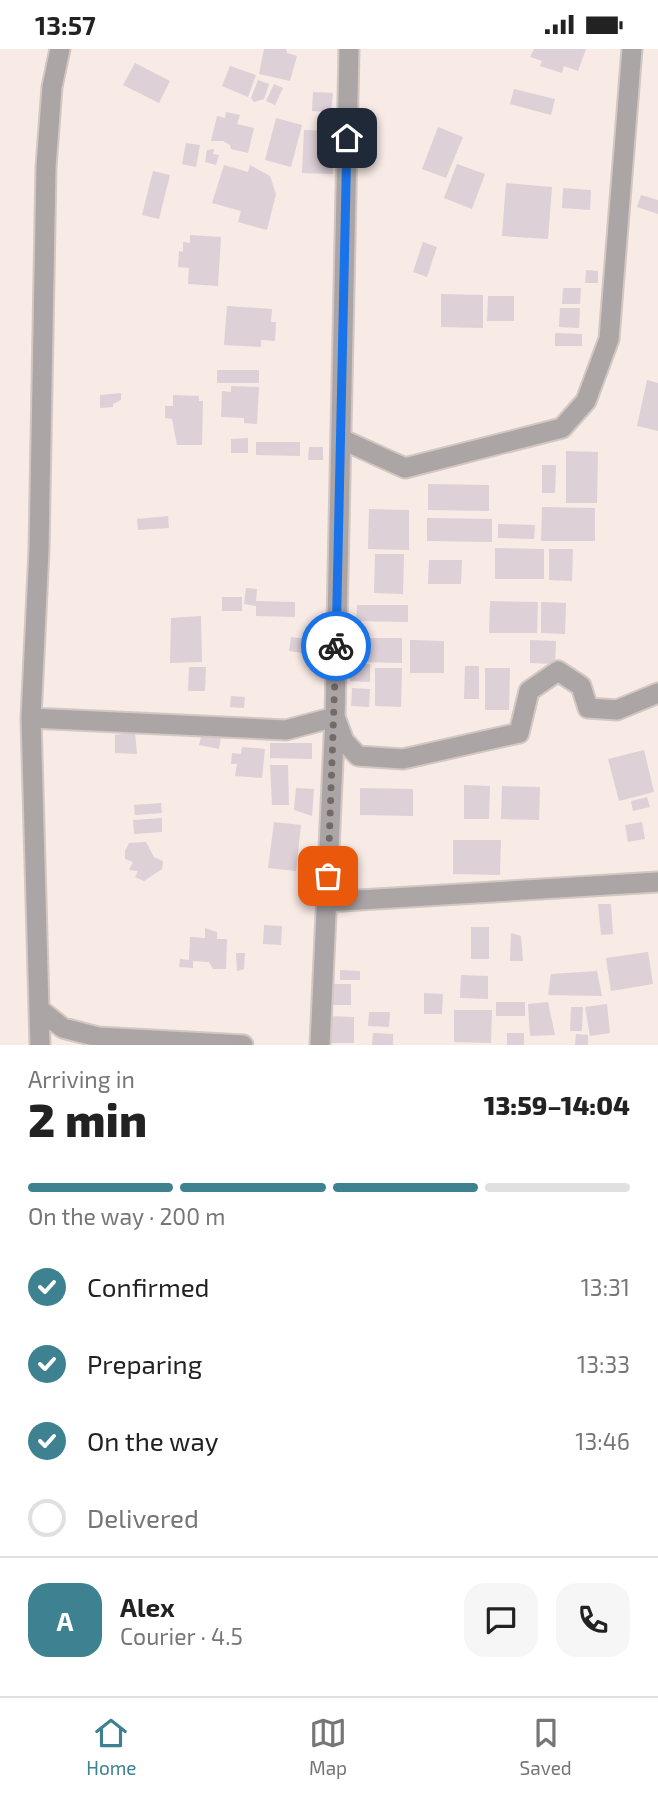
<!DOCTYPE html>
<html lang="en">
<head>
<meta charset="utf-8">
<style>
  :root { --surface:#fff; --page:#f6f6f6; --text:#222; --muted:#767676; --line:#e0e0e0; --accent:#3e8191 }
  body { margin:0; font-family:"Exo 2",sans-serif; background:var(--page); color:var(--text); height:100vh; display:flex; flex-direction:column; font-size:26px; white-space:nowrap }
  * { box-sizing:border-box; margin:0 }
  p { font-size:23px; color:var(--muted) }
  .icon { flex:none; width:38px; height:38px; fill:none; stroke:currentColor; stroke-width:2; stroke-linecap:round; stroke-linejoin:round }
  .map { position:relative; height:996px; overflow:hidden }
  .side { display:flex; flex-direction:column; background:var(--surface); flex:1 }
  .side>* { flex:none }
  .pin { position:absolute; display:grid; place-items:center; width:60px; height:60px; color:#fff; margin:-30px; border-radius:14px; box-shadow:0 4px 10px #0006 }
  .courier { position:absolute; display:grid; place-items:center; width:70px; height:70px; margin:-35px; border:5px solid #1a73e8; border-radius:50%; background:#fff; color:#222; box-shadow:0 2px 9px #0007 }
  .headline em { font-style:normal; font-weight:800 }
  .headline div { display:flex; flex-direction:column-reverse }
  .headline { display:flex; align-items:center; justify-content:space-between; height:119px; padding:0 28px }
  h1 { font-size:46px; font-weight:800; line-height:52px }
  .bar { display:grid; grid-template-columns:repeat(4,1fr); gap:10px 7px; align-content:center; height:84px; padding:0 28px }
  .bar i { height:9px; border-radius:5px; background:var(--line) }
  .bar .on { background:var(--accent) }
  .bar p { grid-column:span 4 }
  .line { display:flex; align-items:center; gap:18px; padding:0 28px; border-top:2px solid var(--line) }
  .line div { flex:1 }
  .round { display:grid; place-items:center; flex:none; width:74px; height:74px; border-radius:21px; background:var(--page) }
  ol { padding:0 28px; list-style:none }
  li { display:flex; align-items:center; gap:21px; height:77px }
  li p { margin-inline-start:auto }
  li .icon { padding:7px; border-radius:50%; background:var(--accent); color:#fff; stroke-width:4 }
  li:last-child { color:var(--muted) }
  li i { width:38px; height:38px; border:4px solid var(--line); border-radius:50% }
  .status { display:flex; justify-content:space-between; align-items:center; height:49px; padding:0 35px; background:var(--surface); direction:ltr }
  .status svg { height:19px; fill:currentColor }
  .tabs { display:flex; justify-content:space-around; align-items:center; height:98px; border-top:2px solid var(--line); background:var(--surface); font-size:19px; color:var(--muted) }
  .tabs a { display:grid; justify-items:center; gap:4px }
  .tabs .on { color:var(--accent) }
  .map>svg:first-child { display:block }
</style>
</head>
<body>
<div class="status"><b>13:57</b><svg viewBox="0 0 49 12"><path d="M0 12V9h3v3zM5 12V6h3v6zM10 12V3h3v9zM15 12V0h3v12zM26 1h20v11H26zM47 4h2v5h-2z"/></svg></div>
<div class="map">
<svg width="658" height="996" viewBox="0 0 658 996">
  <rect width="100%" height="100%" fill="#f8eae5"/>
  <path fill="#ddd0d7" d="M264,0H286L287,4L297,7L290,32L259,25Z
    M534,0H586L578,22L564,17L562,24L540,17L542,12L530,8Z
    M135,14L170,32L159,54L123,36Z
    M230,17L256,26L248,48L222,37Z
    M258,31L269,35L264,50L254,53L251,49Z
    M274,35L283,39L275,56L266,52Z
    M514,40L555,50L551,66L510,55Z
    M313,43L333,44L331,63L312,62Z
    M226,63L240,66L237,75L254,79L248,104L231,100L230,96L223,92H211L217,67L225,69Z
    M276,69L302,76L291,118L265,111Z
    M438,78L463,88L446,129L422,120Z
    M304,81L335,82L333,125L302,124Z
    M186,94L200,96L196,118L182,115Z
    M214,100L213,105L219,106L216,116L205,113L207,101Z
    M457,115L485,125L472,160L444,149Z
    M224,116L248,123L250,116L270,127L276,145L267,181L238,173L241,162L212,154Z
    M153,122L170,126L159,170L142,166Z
    M506,134L552,138L548,190L502,187Z
    M563,139L591,141L590,161L562,159Z
    M641,146L658,151V165L637,158Z
    M190,186L221,188L218,237L188,235L189,219L178,218L179,202L183,203V193L190,194Z
    M423,193L437,198L427,228L413,223Z
    M586,221L598,222V234H585Z
    M563,239H581L580,255H562Z
    M441,245L483,246V279L441,278Z
    M488,247H514V272H487Z
    M227,257L272,260L271,273H276L275,292L261,291V298L224,296Z
    M560,259H580L579,279L559,278Z
    M555,284L582,285V297H555Z
    M217,321H259V334H217Z
    M647,331L658,334V382L637,377Z
    M231,337L259,338L257,375L244,374V369L221,368L222,342L231,343Z
    M121,344V351L113,355V358L100,359V346Z
    M173,346L199,347V352H203L202,396H177L172,370L165,369V357H173Z
    M248,389V404H231V390Z
    M256,393H300V407L256,406Z
    M309,398H323V411H308Z
    M566,402L598,403L597,454H566Z
    M542,416H556L555,444H542Z
    M428,435L489,436V462L428,461Z
    M542,458L595,459V492H541Z
    M369,460L409,461V501L368,500Z
    M168,467L169,479L138,481L137,470Z
    M427,469L492,470V493L427,492Z
    M498,475L535,476L534,490L498,489Z
    M495,499L544,500V530H495Z
    M549,500H573L572,532L549,531Z
    M375,505H404L403,545L374,544Z
    M429,511H462L461,535H428Z
    M246,539L257,540L256,552L295,553V568L256,567V557L244,555Z
    M222,548H242V562H222Z
    M490,552L538,553L537,584H489Z
    M541,553L566,554L565,585L541,584Z
    M357,556H408V573L356,572Z
    M201,567L202,613L170,614L171,569Z
    M291,588L313,591L311,605L289,602Z
    M358,589H402V614L358,613Z
    M410,591L444,592V624H410Z
    M530,591L556,592L555,615L530,614Z
    M350,615H370V633L350,632Z
    M465,617H479V650H464Z
    M189,618H206L205,642H188Z
    M375,619H402L401,658L375,657Z
    M485,619H510L509,661H485Z
    M352,639L370,640L369,658L351,657Z
    M231,647L245,648L244,659L230,658Z
    M135,683L137,705L115,704V686Z
    M202,684L221,688L219,700L199,696Z
    M270,694H312V710L270,709Z
    M242,698L265,700L262,729L235,727L237,715H231L232,704L241,705Z
    M644,701L654,743L619,752L608,710Z
    M270,716H288L289,756H272Z
    M464,736L490,737L489,770H464Z
    M502,737L540,738L539,771L501,770Z
    M296,739L314,740L312,767L294,761Z
    M360,739L413,740V767L360,766Z
    M647,748L650,758L633,762L631,752Z
    M161,754L162,764L135,766L134,756Z
    M162,769V783L134,785L133,771Z
    M274,773L301,776L296,822L268,819Z
    M642,773L645,790L628,793L625,776Z
    M453,791H501L500,826L453,825Z
    M146,793L154,808L163,812L162,820L144,832L135,828L138,822L129,821L133,813L125,810V802L129,794Z
    M598,855H611L613,885L601,886Z
    M264,876L282,877L281,896L263,895Z
    M471,878H489V910H471Z
    M205,879L217,883V890H227L226,920H213L209,913L193,912V919L179,918L180,910L189,911L190,888L205,889Z
    M511,884L521,887L523,912H510Z
    M648,903L653,935L611,942L606,909Z
    M236,904H245L244,920L237,922Z
    M340,921L360,922V931H340Z
    M597,922L602,947L548,946L551,925Z
    M461,926L488,927V950L460,949Z
    M329,935H351V956H329Z
    M424,944L443,945L442,965H424Z
    M496,953H525V967H496Z
    M548,953L555,986L530,987L528,955Z
    M607,955L610,984L590,987L585,958Z
    M571,958H583L582,982H570Z
    M454,961H492L491,994L454,993Z
    M369,963H390L389,978L368,977Z
    M328,967L354,968V994H327Z
    M373,984L393,985V996H372Z
    M507,984H524V996H507Z
    M576,985L588,986V996H575Z"/>
  <g fill="none" stroke-linecap="round" stroke-linejoin="round">
    <defs>
      <path id="minor" d="M341,390L405,419L562,379L586,352L609,290L632,0
        M31,669L286,681L335,668L344,692L358,707L403,710L519,684L529,642L558,622L581,637L588,659L617,661L658,644
        M326,853L658,833
        M39,960L63,979L98,988L243,996
        M40,996L31,669L39,500L46,118L52,38L60,0
        M320,996L335,668L349,0"/>
    </defs>
    <use href="#minor" stroke="#d3c7c2" stroke-width="23"/>
    <use href="#minor" stroke="#aba5a6" stroke-width="19"/>
  </g>
  <g fill="none" stroke-linecap="round" stroke-linejoin="round">
    <path stroke="#736b68" stroke-width="7" stroke-dasharray="0 12.6" d="M328,827L336,597"/>
    <path stroke="#1a73e8" stroke-width="9" d="M336,597L347,89"/>
  </g>
</svg>
<div class="pin" style="left:328px;top:827px;background:#ea580c"><svg class="icon" aria-label="bag" viewBox="0 0 24 24"><path d="M5 8h14l-1 12H6zM9 8a3 3 0 0 1 6 0"/></svg></div>
<div class="pin" style="left:347px;top:89px;background:#1f2937"><svg class="icon" aria-label="home" viewBox="0 0 24 24"><path d="M3 11l9-7 9 7M6 9v11h12V9"/></svg></div>
<div class="courier" style="left:336px;top:597px"><svg class="icon" aria-label="bike" viewBox="0 0 24 24"><circle cx="6" cy="16" r="4"/><circle cx="18" cy="16" r="4"/><path d="M6 16l4-8h5l3 8M10 8l3 8H6M13 5h3"/></svg></div>
</div>
<section class="side">
<div class="headline"><div><h1>2 min</h1><p>Arriving in</p></div><em>13:59–14:04</em></div>
<div class="bar"><i class="on"></i><i class="on"></i><i class="on"></i><i></i><p>On the way · 200 m</p></div>
<ol>
<li><svg class="icon" aria-label="check" viewBox="0 0 24 24"><path d="M5 12l5 5 9-10"/></svg>Confirmed<p>13:31</p></li>
<li><svg class="icon" aria-label="check" viewBox="0 0 24 24"><path d="M5 12l5 5 9-10"/></svg>Preparing<p>13:33</p></li>
<li><svg class="icon" aria-label="check" viewBox="0 0 24 24"><path d="M5 12l5 5 9-10"/></svg>On the way<p>13:46</p></li>
<li><i></i>Delivered</li>
</ol>
<div class="line" style="height:126px"><b class="round" style="background:var(--accent);color:#fff">A</b><div><b>Alex</b><p>Courier · 4.5</p></div><a class="round"><svg class="icon" aria-label="chat" viewBox="0 0 24 24"><path d="M4 5h16v11H9l-5 4z"/></svg></a><a class="round"><svg class="icon" aria-label="phone" viewBox="0 0 24 24"><path d="M5 4h4l2 5-3 2q2 4 5 5l2-3 5 2v4C11 20 4 13 5 4z"/></svg></a></div>
</section>
<nav class="tabs">
<a class="on"><svg class="icon" aria-label="home" viewBox="0 0 24 24"><path d="M3 11l9-7 9 7M6 9v11h12V9"/></svg>Home</a>
<a><svg class="icon" aria-label="map" viewBox="0 0 24 24"><path d="M3 6l6-2 6 2 6-2v14l-6 2-6-2-6 2zM9 4v14M15 6v14"/></svg>Map</a>
<a><svg class="icon" aria-label="saved" viewBox="0 0 24 24"><path d="M7 4h10v16l-5-4-5 4z"/></svg>Saved</a>
</nav>
</body>
</html>
